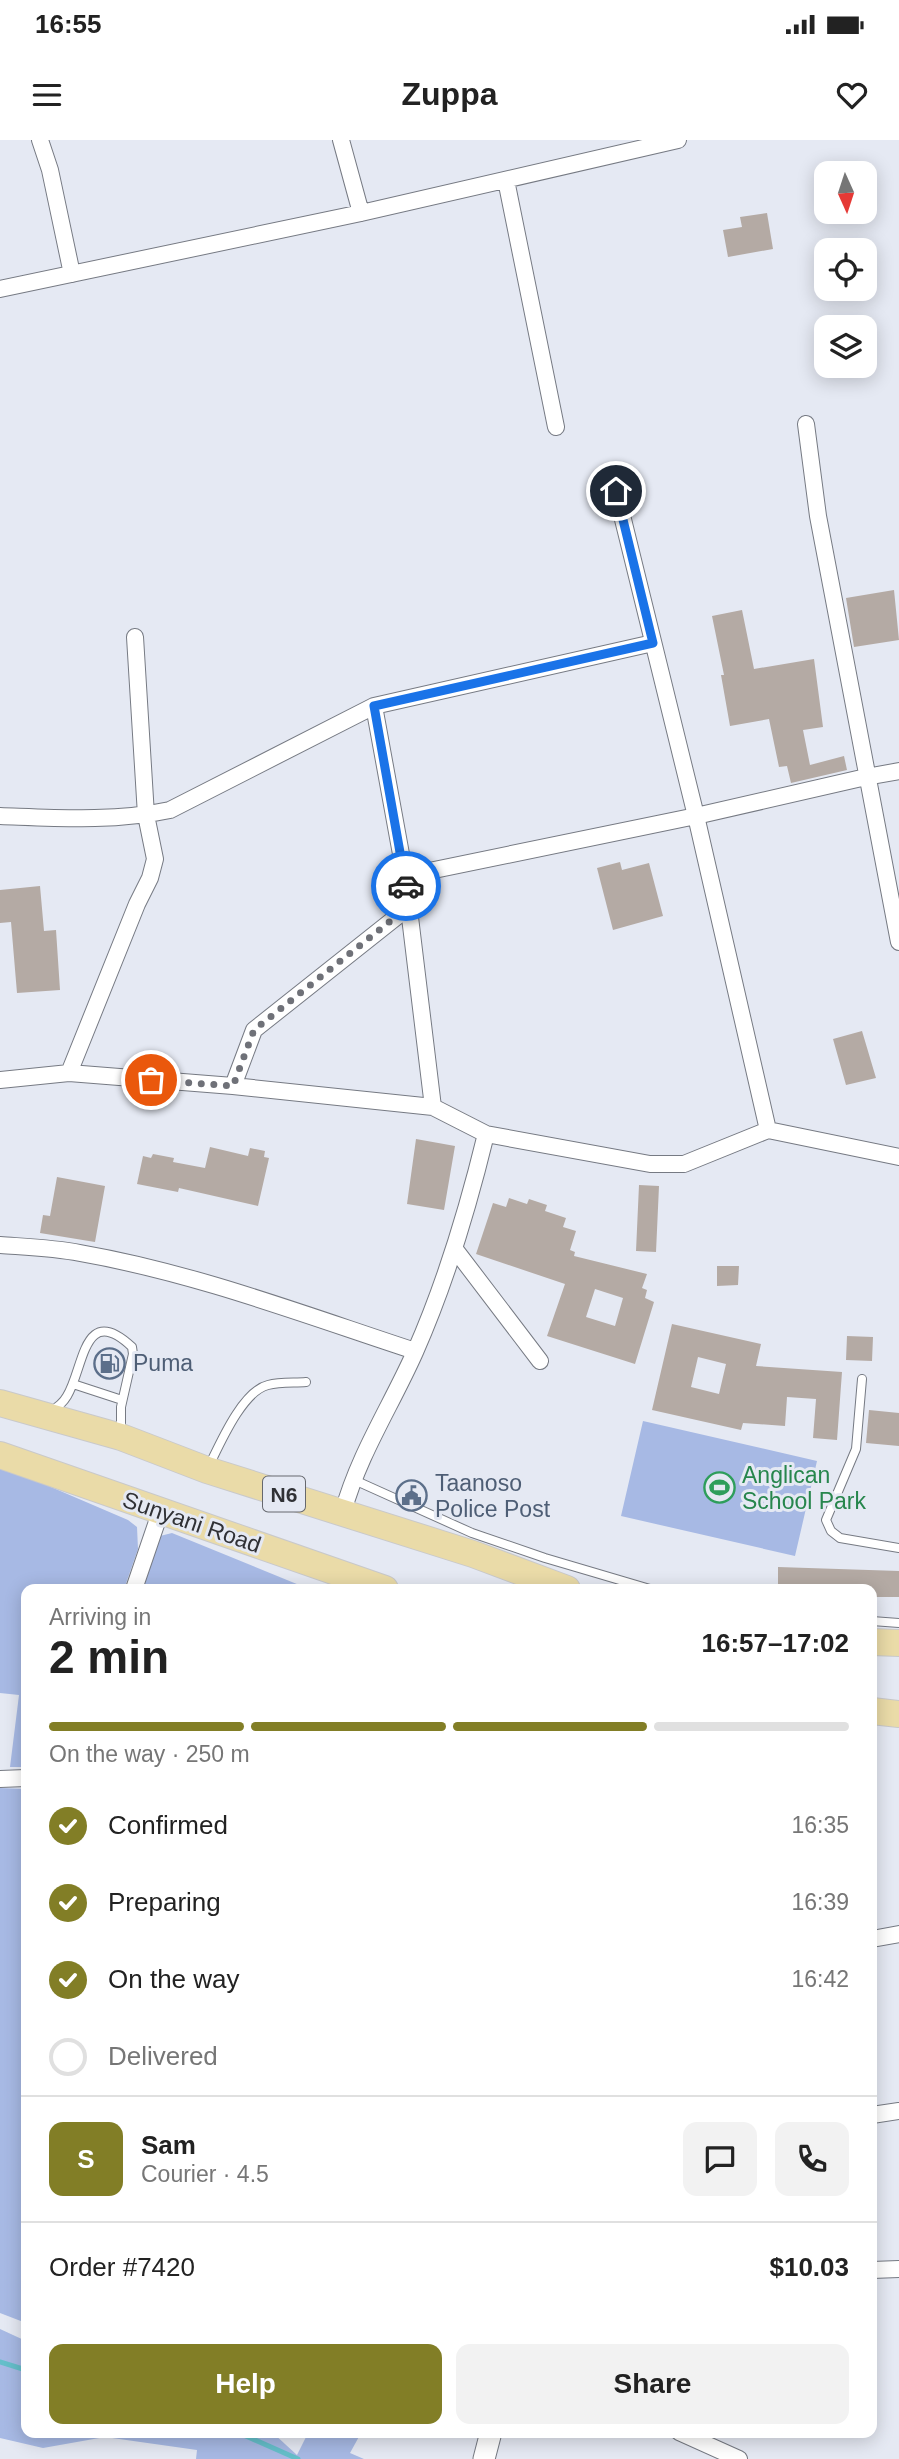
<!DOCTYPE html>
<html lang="en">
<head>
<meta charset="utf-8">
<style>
  :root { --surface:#fff; --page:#f2f2f2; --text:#222; --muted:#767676; --line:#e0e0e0; --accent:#827e26 }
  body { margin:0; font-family:Helvetica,sans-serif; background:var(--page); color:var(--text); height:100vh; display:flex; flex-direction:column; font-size:26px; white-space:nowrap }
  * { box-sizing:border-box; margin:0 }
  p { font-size:23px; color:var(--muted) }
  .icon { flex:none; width:38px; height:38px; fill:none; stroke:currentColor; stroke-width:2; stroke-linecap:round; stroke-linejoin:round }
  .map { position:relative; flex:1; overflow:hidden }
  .sheet { position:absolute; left:21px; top:1444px; width:856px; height:854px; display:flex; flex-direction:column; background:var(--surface); border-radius:14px; box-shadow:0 4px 18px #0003 }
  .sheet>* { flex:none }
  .needle { width:46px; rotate:177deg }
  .controls { position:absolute; left:814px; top:21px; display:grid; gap:14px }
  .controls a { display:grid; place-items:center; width:63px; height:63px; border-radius:14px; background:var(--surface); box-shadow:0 4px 18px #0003; font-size:35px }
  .pin { position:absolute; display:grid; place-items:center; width:60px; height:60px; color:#fff; margin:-30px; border:4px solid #fff; border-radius:50%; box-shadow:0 2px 7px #0007 }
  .courier { position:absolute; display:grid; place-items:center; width:70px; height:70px; margin:-35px; border:5px solid #1a73e8; border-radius:50%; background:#fff; color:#222; box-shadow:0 2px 9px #0007 }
  .head em { font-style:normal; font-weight:800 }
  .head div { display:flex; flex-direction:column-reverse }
  .head { display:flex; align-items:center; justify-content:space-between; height:119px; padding:0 28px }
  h1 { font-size:46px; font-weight:800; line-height:52px }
  .bar { display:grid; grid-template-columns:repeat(4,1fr); gap:10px 7px; align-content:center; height:84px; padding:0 28px }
  .bar i { height:9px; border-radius:5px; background:var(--line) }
  .bar .selected { background:var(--accent) }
  .bar p { grid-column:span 4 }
  .line { display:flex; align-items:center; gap:18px; padding:0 28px; border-top:2px solid var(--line) }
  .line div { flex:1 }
  .round { display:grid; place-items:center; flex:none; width:74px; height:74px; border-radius:14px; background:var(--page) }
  ol { padding:0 28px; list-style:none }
  li { display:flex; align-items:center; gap:21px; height:77px }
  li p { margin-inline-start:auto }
  li .icon { padding:7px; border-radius:50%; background:var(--accent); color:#fff; stroke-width:4 }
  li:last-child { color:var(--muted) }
  li i { width:38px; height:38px; border:4px solid var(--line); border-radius:50% }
  .action { display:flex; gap:14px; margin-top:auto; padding:14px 28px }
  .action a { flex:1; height:80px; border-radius:14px; background:var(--accent); color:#fff; font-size:28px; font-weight:800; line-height:80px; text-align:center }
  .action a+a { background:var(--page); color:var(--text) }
  .status { display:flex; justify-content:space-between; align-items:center; height:49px; padding:0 35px; background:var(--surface); direction:ltr }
  .status svg { height:19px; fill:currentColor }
  header { display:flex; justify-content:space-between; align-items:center; height:91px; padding:0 28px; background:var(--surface); font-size:32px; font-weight:800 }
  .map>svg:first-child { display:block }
</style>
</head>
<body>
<div class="status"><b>16:55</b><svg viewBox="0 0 49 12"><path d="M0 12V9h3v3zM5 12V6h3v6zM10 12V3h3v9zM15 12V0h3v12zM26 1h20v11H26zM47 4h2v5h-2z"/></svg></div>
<header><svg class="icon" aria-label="menu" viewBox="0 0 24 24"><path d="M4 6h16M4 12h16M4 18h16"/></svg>Zuppa<svg class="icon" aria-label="heart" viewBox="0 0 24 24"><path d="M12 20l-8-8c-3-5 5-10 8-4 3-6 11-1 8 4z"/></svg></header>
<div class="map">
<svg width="899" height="2319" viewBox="0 0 899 2319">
  <rect width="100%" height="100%" fill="#e5e9f3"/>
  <path fill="#a7b9e4" d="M643,1281L817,1321L795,1416L621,1376Z
    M0,1328L37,1341L128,1380L137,1387L138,1409L124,1449H26V1627H10L19,1555L0,1553Z
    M172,1393L309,1449H142L160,1396Z
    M0,1648L26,1649V2183L0,2173Z
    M0,2189L26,2201V2292L273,2293L297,2315L308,2293H361L350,2313L364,2319H196L197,2310L105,2297L43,2308L0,2298Z"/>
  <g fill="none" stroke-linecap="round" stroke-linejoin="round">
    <path stroke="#65bfca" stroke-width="5" d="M0,2222L26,2230
      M237,2292L298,2319"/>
  </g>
  <path fill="#b4aaa4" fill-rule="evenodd" d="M767,73L773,109L728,117L723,90L742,87L740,77Z
    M894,450L899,500L854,507L846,458Z
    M742,470L754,529L814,519L823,587L803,590L810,625L844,616L847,630L791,643L787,626L779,627L769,579L730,586L721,535H724L712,476Z
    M620,722L622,730L649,723L663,776L613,790L597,728Z
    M40,746L44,791L56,790L60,850L17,853L11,782L0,783V750Z
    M862,891L876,938L846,945L833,899Z
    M416,999L455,1006L444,1070L407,1064Z
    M210,1007L248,1016L250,1008L265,1011L264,1017L269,1018L258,1066L179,1048L178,1052L137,1044L143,1016L151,1018L153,1014L174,1018L173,1022L205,1028Z
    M57,1037L105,1046L95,1102L40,1093L43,1075L50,1076Z
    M639,1045L659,1046L656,1112L636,1111Z
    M509,1058L527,1064L529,1059L547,1065L545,1071L566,1078L563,1087L576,1091L570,1110L575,1112L574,1116L647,1134L642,1148L647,1150L645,1158L654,1162L635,1224L547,1196L565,1144L476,1114L493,1063L506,1067ZM595,1149L623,1158L615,1186L586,1177Z
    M717,1126H739L738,1145L717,1146Z
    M672,1184L761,1204L756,1226L842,1232L837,1300L813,1298L816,1259L787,1257L785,1286L743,1283L741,1290L652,1270ZM698,1217L726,1224L719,1254L691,1247Z
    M847,1196L873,1197L872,1221L846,1220Z
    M869,1270L899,1273V1306L866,1303Z
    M778,1427L899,1431V1457H872V1449H778Z"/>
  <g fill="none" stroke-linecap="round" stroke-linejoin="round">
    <defs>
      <path id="service" d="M862,1239L856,1309L826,1380L831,1391L840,1398L899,1408
        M73,1244L122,1260
        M51,1271C58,1267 63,1263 67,1256C84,1229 83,1161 132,1207L133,1214L121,1267V1293
        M208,1328C219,1306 242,1251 268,1245C280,1242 294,1243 306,1242
        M352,1339L472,1393L545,1418L650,1449
        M872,1481L899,1483"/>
      <path id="minor" d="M40,0L50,30L72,134
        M341,0L361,73
        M506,40L556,287
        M0,149L361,73L678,0
        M806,284L818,376L899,802
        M616,351L696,676L768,990
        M374,566L405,736L433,967
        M0,676C57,678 114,682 170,670L374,566L653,503
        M405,736L696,676L866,637L899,631
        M69,933L137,764L150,738L155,719L146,675L135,497
        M0,940L69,933L233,946L433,967L486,994L650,1024H684L768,990L899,1017
        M233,946L254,890L409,767
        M0,1105C27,1107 54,1108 80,1113C195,1133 305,1175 415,1211
        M454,1108L540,1221
        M343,1372C359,1314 391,1266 415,1212C446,1142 468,1068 486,994
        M134,1449L161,1370
        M0,1639L26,1638
        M872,1799L899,1794
        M872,1975L899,1971
        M872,2130L899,2129
        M679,2292L739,2319"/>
      <path id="tertiary" d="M484,2319L491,2292"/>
      <path id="primary" d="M0,1263L121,1297L207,1330L473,1414L567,1449
        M0,1315L385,1449
        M872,1502L899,1503
        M872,1571L899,1574"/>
    </defs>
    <use href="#service" stroke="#767a83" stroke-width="10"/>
    <use href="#minor" stroke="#767a83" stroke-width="18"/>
    <use href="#tertiary" stroke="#767a83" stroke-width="23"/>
    <use href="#primary" stroke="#c9c9ca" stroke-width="28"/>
    <use href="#service" stroke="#fff" stroke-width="8"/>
    <use href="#minor" stroke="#fff" stroke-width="16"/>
    <use href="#tertiary" stroke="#fff" stroke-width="21"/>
    <use href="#primary" stroke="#eadba8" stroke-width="26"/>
  </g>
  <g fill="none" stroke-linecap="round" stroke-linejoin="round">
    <path stroke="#6f7178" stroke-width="7" stroke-dasharray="0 12.6" d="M151,940L233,946L254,890L408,767L406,746"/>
    <path stroke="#1a73e8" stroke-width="9" d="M406,746L374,566L653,503L616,351"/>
  </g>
  <defs>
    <symbol id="fuel-ring" viewBox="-11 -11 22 22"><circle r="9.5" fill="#e5e9f3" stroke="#5c6f8a" stroke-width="1.5"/><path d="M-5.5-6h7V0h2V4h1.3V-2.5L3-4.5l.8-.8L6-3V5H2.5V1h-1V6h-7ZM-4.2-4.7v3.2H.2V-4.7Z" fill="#5c6f8a"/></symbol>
    <symbol id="stadium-ring" viewBox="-11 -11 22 22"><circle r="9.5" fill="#e5e9f3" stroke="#2e9e5b" stroke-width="1.5"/><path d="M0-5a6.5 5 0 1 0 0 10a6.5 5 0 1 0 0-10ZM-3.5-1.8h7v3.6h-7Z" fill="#2e9e5b"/></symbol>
    <symbol id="civic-ring" viewBox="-11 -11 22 22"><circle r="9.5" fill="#e5e9f3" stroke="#5c6f8a" stroke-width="1.5"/><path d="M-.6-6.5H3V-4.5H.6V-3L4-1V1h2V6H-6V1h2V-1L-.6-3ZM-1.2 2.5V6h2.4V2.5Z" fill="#5c6f8a"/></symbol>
  </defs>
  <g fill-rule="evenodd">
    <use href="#fuel-ring" x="92" y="1206" width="35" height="35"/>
    <use href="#stadium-ring" x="702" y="1330" width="35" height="35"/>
    <use href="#civic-ring" x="394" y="1338" width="35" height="35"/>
  </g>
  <g text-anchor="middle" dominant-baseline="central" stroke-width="6" stroke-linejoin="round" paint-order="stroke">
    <rect fill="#e5e9f3" stroke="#66686e" stroke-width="2" x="263" y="1336.5" width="42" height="35" rx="5"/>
    <g font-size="21" font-weight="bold" fill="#303135">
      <text x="284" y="1354">N6</text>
    </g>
    <g font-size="23" fill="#4e5e75" stroke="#e5e9f3" text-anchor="start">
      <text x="133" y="1223">Puma</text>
      <text x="435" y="1343">Taanoso<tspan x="435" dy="26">Police Post</tspan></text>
    </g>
    <g font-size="23" fill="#27864d" stroke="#e5e9f3" text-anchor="start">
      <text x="742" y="1335">Anglican<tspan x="742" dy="26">School Park</tspan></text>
    </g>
    <g font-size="23" fill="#303135" stroke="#e5e9f3">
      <text transform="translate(192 1382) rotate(19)">Sunyani Road</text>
    </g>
  </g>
</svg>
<div class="controls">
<a><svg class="needle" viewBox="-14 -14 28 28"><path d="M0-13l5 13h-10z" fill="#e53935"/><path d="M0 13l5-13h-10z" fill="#767676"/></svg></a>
<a><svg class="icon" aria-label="locate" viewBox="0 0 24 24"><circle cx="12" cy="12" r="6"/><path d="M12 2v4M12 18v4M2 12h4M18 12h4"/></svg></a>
<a><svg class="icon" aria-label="layers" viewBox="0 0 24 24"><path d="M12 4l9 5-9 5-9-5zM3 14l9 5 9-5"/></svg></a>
</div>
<div class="pin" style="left:151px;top:940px;background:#ea580c"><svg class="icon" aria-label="bag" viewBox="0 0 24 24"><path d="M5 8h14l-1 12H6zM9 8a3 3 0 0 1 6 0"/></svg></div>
<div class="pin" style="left:616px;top:351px;background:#1f2937"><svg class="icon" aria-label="home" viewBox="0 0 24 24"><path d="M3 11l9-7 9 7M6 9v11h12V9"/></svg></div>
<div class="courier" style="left:406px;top:746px"><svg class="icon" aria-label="car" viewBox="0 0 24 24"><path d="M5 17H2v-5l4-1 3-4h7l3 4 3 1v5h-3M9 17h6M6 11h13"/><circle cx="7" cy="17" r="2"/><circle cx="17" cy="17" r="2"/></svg></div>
<section class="sheet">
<div class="head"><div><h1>2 min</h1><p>Arriving in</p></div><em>16:57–17:02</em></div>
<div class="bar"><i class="selected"></i><i class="selected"></i><i class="selected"></i><i></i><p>On the way · 250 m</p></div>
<ol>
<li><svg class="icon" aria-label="check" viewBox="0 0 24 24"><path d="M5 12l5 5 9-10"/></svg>Confirmed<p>16:35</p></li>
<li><svg class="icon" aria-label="check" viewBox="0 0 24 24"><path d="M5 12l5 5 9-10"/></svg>Preparing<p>16:39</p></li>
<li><svg class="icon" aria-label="check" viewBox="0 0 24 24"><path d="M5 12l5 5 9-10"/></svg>On the way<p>16:42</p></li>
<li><i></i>Delivered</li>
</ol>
<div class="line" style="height:126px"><b class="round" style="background:var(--accent);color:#fff">S</b><div><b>Sam</b><p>Courier · 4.5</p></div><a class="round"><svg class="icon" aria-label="chat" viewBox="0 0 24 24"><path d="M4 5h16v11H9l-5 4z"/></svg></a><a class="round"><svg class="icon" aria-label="phone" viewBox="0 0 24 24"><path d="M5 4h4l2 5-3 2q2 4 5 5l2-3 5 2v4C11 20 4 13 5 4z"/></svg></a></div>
<div class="line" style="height:91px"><div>Order #7420</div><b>$10.03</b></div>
<div class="action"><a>Help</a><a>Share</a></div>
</section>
</div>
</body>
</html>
